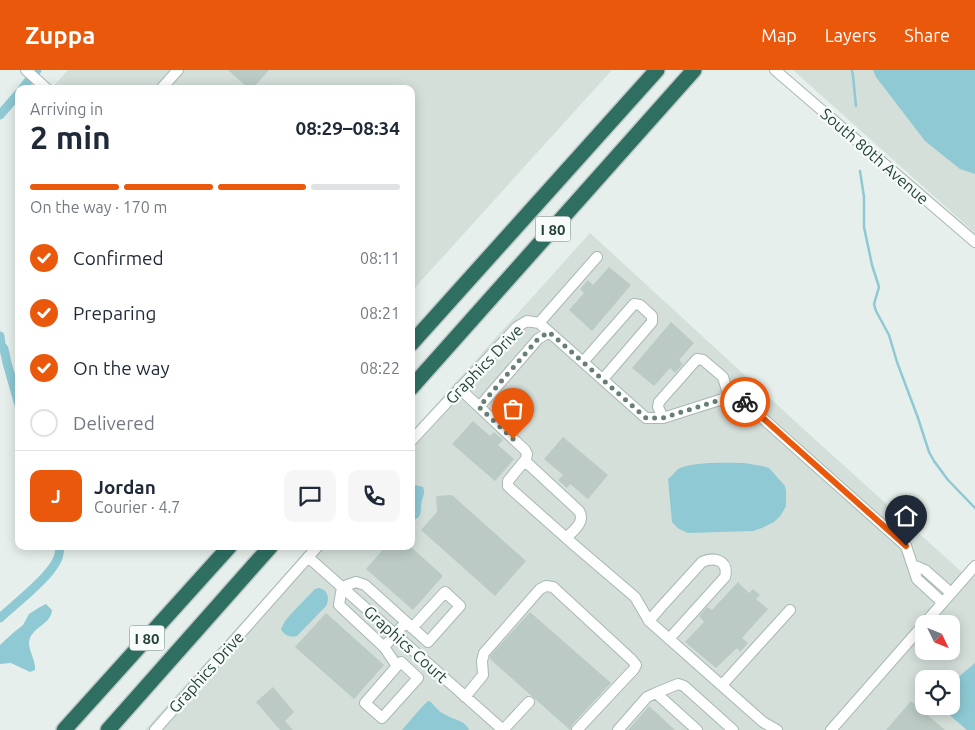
<!DOCTYPE html>
<html lang="en">
<head>
<meta charset="utf-8">
<style>
  :root { --surface:#fff; --page:#f6f6f7; --text:#1f2937; --muted:#747a83; --line:#e0e1e3; --accent:#ea580c }
  body { margin:0; font-family:Ubuntu,sans-serif; background:var(--page); color:var(--text); height:100vh; display:flex; flex-direction:column; font-size:19px; white-space:nowrap }
  * { box-sizing:border-box; margin:0 }
  p { font-size:16px; color:var(--muted) }
  .icon { flex:none; width:28px; height:28px; fill:none; stroke:currentColor; stroke-width:2; stroke-linecap:round; stroke-linejoin:round }
  .map { position:relative; flex:1; overflow:hidden }
  .panel { position:absolute; left:15px; top:15px; width:400px; height:465px; display:flex; flex-direction:column; background:var(--surface); border-radius:10px; box-shadow:0 2px 12px #0003 }
  .panel>* { flex:none }
  .needle { width:32px; rotate:133deg }
  .controls { position:absolute; left:915px; top:545px; display:grid; gap:10px }
  .controls a { display:grid; place-items:center; width:45px; height:45px; border-radius:10px; background:var(--surface); box-shadow:0 2px 12px #0003; font-size:25px }
  .pin { position:absolute; display:grid; place-items:center; width:42px; height:42px; color:#fff; margin:-51px -21px; border-radius:50% 50% 50% 0; rotate:-45deg; box-shadow:0 0 5px #0007 }
  .pin .icon { rotate:45deg }
  .courier { position:absolute; display:grid; place-items:center; width:50px; height:50px; margin:-25px; border:4px solid #ea580c; border-radius:50%; background:#fff; color:#222; box-shadow:0 1px 6px #0007 }
  .head em { font-style:normal; font-weight:600 }
  .head div { display:flex; flex-direction:column-reverse }
  .head { display:flex; align-items:center; justify-content:space-between; height:85px; padding:0 15px }
  h1 { font-size:32px; font-weight:600; line-height:38px }
  .bar { display:grid; grid-template-columns:repeat(4,1fr); gap:8px 5px; align-content:center; height:60px; padding:0 15px }
  .bar i { height:6px; border-radius:4px; background:var(--line) }
  .bar .selected { background:var(--accent) }
  .bar p { grid-column:span 4 }
  .line { display:flex; align-items:center; gap:12px; padding:0 15px; border-top:1px solid var(--line) }
  .line div { flex:1 }
  .round { display:grid; place-items:center; flex:none; width:52px; height:52px; border-radius:10px; background:var(--page) }
  ol { padding:0 15px; list-style:none }
  li { display:flex; align-items:center; gap:15px; height:55px }
  li p { margin-inline-start:auto }
  li .icon { padding:5px; border-radius:50%; background:var(--accent); color:#fff; stroke-width:4 }
  li:last-child { color:var(--muted) }
  li i { width:28px; height:28px; border:2px solid var(--line); border-radius:50% }
  header { display:flex; align-items:center; gap:30px; box-sizing:border-box; height:70px; padding:0 25px; background:var(--accent); color:#fff }
  header strong { font-size:24px }
  nav { display:flex; gap:28px; margin-inline-start:auto; font-size:18px }
  .map>svg:first-child { display:block }
</style>
</head>
<body>
<header>
<strong>Zuppa</strong>
<nav><a>Map</a><a>Layers</a><a>Share</a></nav>
</header>
<div class="map">
<svg width="975" height="660" viewBox="0 0 975 660">
  <rect width="100%" height="100%" fill="#e6efeb"/>
  <path fill="#d4dfda" fill-rule="evenodd" d="M68,0H612L411,222V19H51Z
    M793,0H975V163Z
    M590,163L809,364L964,504L825,660H145L310,476H411V362Z
    M975,500V660H833L924,558V581H951V554H927ZM924,609H951V636H924Z"/>
  <path fill="#8ec9d4" d="M873,0H975V104L960,99L925,71L876,7Z
    M744,393L762,396L769,398L785,416L786,422V436L781,445L774,452L762,458L753,461L688,463L679,459L672,452L668,409C671,407 674,403 677,400C690,391 727,393 744,393Z
    M411,414L423,417C425,423 424,424 422,430C419,440 425,447 411,451Z
    M319,518C328,520 330,528 326,536L297,566C290,568 284,565 281,559L285,551L290,545L315,519Z
    M46,534L52,540C51,554 35,556 30,568C26,578 36,589 35,600L30,602L11,593L0,594V575L13,563L23,555L29,544L40,537Z
    M975,593V660H967L939,636H951V611L955,610Z
    M428,631L431,632C435,637 439,642 446,645C454,650 466,651 469,660H402L420,639Z"/>
  <g fill="none" stroke-linecap="round" stroke-linejoin="round">
    <path stroke="#8ec9d4" stroke-width="2.5" d="M852,0L853,6L856,36
      M860,101L864,127V157L872,195L879,217L874,234L876,241L889,265L897,292L918,348L929,382L934,391L948,410L975,438"/>
    <path stroke="#8ec9d4" stroke-width="9" d="M22,19L37,0
      M0,45L19,23
      M0,266L1,275L4,279L7,293L19,335
      M0,548C15,534 56,503 59,484C60,482 59,479 59,476"/>
  </g>
  <path fill="#bbcac4" d="M228,0H269L252,19H249Z
    M609,197L631,215L592,261L569,240L584,223L580,219L588,210L593,215Z
    M671,252L694,273L679,290L683,294L675,303L670,298L654,316L632,298Z
    M473,351L490,366L494,362L503,370L498,375L514,389L495,411L452,374Z
    M563,367L608,405L588,429L570,414L567,418L558,410L563,405L544,389Z
    M452,425L526,491L495,526L421,460L437,442L436,426Z
    M386,476H410L443,506L413,540L366,499Z
    M738,512L749,523L753,519L760,525L756,529L768,539L742,568L748,573L740,582L737,578L716,598L685,572L704,552L699,546L707,537L712,540Z
    M530,542L611,613L572,655L570,660L490,589V586Z
    M326,543L384,595L354,629L295,577Z
    M273,617L294,642L285,651L293,660H280L256,632Z
    M911,631L945,660H886Z
    M649,636L675,660H628Z"/>
  <g fill="none" stroke-linecap="round" stroke-linejoin="round">
    <defs>
      <path id="minor" d="M26,0L47,19
        M775,0L975,172
        M161,19L178,0
        M539,253L597,187
        M583,292L634,234L640,235L652,246V252L603,309
        M459,318L525,380L527,384L526,389L508,411V416L511,419L573,474L635,527L649,551L763,652L777,660
        M479,337L538,269L549,262
        M663,348L658,337L659,332L697,289L703,290L723,307L729,327
        M411,371L517,257L527,251L539,253L646,348H663L729,327L742,330L906,476L917,509L942,532
        M525,391L579,441C586,452 573,461 566,468
        M308,487L503,660
        M913,495L925,500L951,523
        M649,551L661,537L702,492C715,486 729,491 725,507L669,569
        M406,552L428,572L460,536L445,522L412,558
        M384,577L406,552L365,515L356,512L342,517L339,535L384,577L397,596L365,633L382,648L418,608L401,592L397,596
        M722,615L790,540
        M656,623L678,614L684,616L733,660
        M465,627L483,605L482,591L484,583L540,519L546,516L553,517L632,590L636,595L634,599L577,660
        M155,660L318,476
        M503,660L529,632
        M618,660L647,627L656,623L697,660
        M831,660L975,496"/>
      <path id="highway" d="M411,274L657,0
        M411,318L694,0
        M64,660L230,476
        M108,660L271,476"/>
    </defs>
    <use href="#minor" stroke="#a8b8b2" stroke-width="12"/>
    <use href="#highway" stroke="#c2cac8" stroke-width="18"/>
    <use href="#minor" stroke="#fff" stroke-width="10"/>
    <use href="#highway" stroke="#2f6f62" stroke-width="15"/>
  </g>
  <g fill="none" stroke-linecap="round" stroke-linejoin="round">
    <path stroke="#687f78" stroke-width="5" stroke-dasharray="0 9" d="M513,369L479,337L538,269L549,262L646,348H663L729,327L742,330L745,332"/>
    <path stroke="#ea580c" stroke-width="6" d="M745,332L906,476"/>
  </g>
  <g text-anchor="middle" dominant-baseline="central" stroke-width="4.5" stroke-linejoin="round" paint-order="stroke">
    <g fill="#f7fbf9" stroke="#637a73" stroke-width="1">
      <rect x="535.5" y="146.5" width="35" height="25" rx="4"/>
      <rect x="129.5" y="555.5" width="35" height="25" rx="4"/>
    </g>
    <g font-size="15" font-weight="bold" fill="#24423a">
      <text x="553" y="159">I 80</text>
      <text x="147" y="568">I 80</text>
    </g>
    <g font-size="16" fill="#24423a" stroke="#f7fbf9">
      <text transform="translate(875 86) rotate(41)">South 80th Avenue</text>
      <text transform="translate(484 294) rotate(-46)">Graphics Drive</text>
      <text transform="translate(406 574) rotate(42)">Graphics Court</text>
      <text transform="translate(206 602) rotate(-48)">Graphics Drive</text>
    </g>
  </g>
</svg>
<div class="controls">
<a><svg class="needle" viewBox="-14 -14 28 28"><path d="M0-13l5 13h-10z" fill="#e53935"/><path d="M0 13l5-13h-10z" fill="#747a83"/></svg></a>
<a><svg class="icon" aria-label="locate" viewBox="0 0 24 24"><circle cx="12" cy="12" r="6"/><path d="M12 2v4M12 18v4M2 12h4M18 12h4"/></svg></a>
</div>
<div class="pin" style="left:513px;top:369px;background:#ea580c"><svg class="icon" aria-label="bag" viewBox="0 0 24 24"><path d="M5 8h14l-1 12H6zM9 8a3 3 0 0 1 6 0"/></svg></div>
<div class="pin" style="left:906px;top:476px;background:#1f2937"><svg class="icon" aria-label="home" viewBox="0 0 24 24"><path d="M3 11l9-7 9 7M6 9v11h12V9"/></svg></div>
<div class="courier" style="left:745px;top:332px"><svg class="icon" aria-label="bike" viewBox="0 0 24 24"><circle cx="6" cy="16" r="4"/><circle cx="18" cy="16" r="4"/><path d="M6 16l4-8h5l3 8M10 8l3 8H6M13 5h3"/></svg></div>
<section class="panel">
<div class="head"><div><h1>2 min</h1><p>Arriving in</p></div><em>08:29–08:34</em></div>
<div class="bar"><i class="selected"></i><i class="selected"></i><i class="selected"></i><i></i><p>On the way · 170 m</p></div>
<ol>
<li><svg class="icon" aria-label="check" viewBox="0 0 24 24"><path d="M5 12l5 5 9-10"/></svg>Confirmed<p>08:11</p></li>
<li><svg class="icon" aria-label="check" viewBox="0 0 24 24"><path d="M5 12l5 5 9-10"/></svg>Preparing<p>08:21</p></li>
<li><svg class="icon" aria-label="check" viewBox="0 0 24 24"><path d="M5 12l5 5 9-10"/></svg>On the way<p>08:22</p></li>
<li><i></i>Delivered</li>
</ol>
<div class="line" style="height:90px"><b class="round" style="background:var(--accent);color:#fff">J</b><div><b>Jordan</b><p>Courier · 4.7</p></div><a class="round"><svg class="icon" aria-label="chat" viewBox="0 0 24 24"><path d="M4 5h16v11H9l-5 4z"/></svg></a><a class="round"><svg class="icon" aria-label="phone" viewBox="0 0 24 24"><path d="M5 4h4l2 5-3 2q2 4 5 5l2-3 5 2v4C11 20 4 13 5 4z"/></svg></a></div>
</section>
</div>
</body>
</html>
